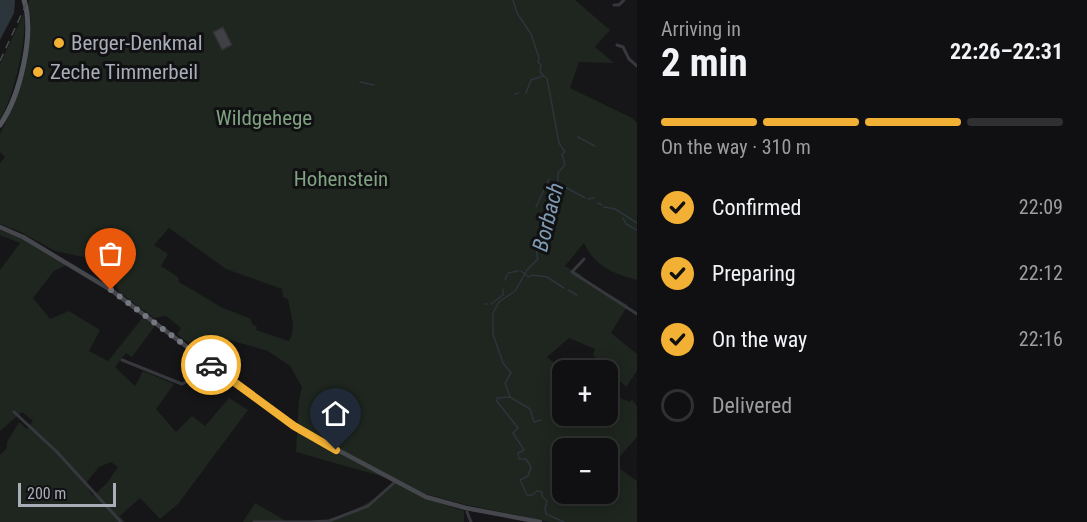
<!DOCTYPE html>
<html lang="en">
<head>
<meta charset="utf-8">
<style>
  :root { --surface:#101012; --page:#1e1e20; --text:#f1f3f6; --muted:#9c9d9f; --line:#303032; --accent:#f2b134 }
  body { margin:0; font-family:"Roboto Condensed",sans-serif; background:var(--page); color:var(--text); height:100vh; display:flex; flex-direction:column; font-size:22px; white-space:nowrap }
  * { box-sizing:border-box; margin:0 }
  p { font-size:20px; color:var(--muted) }
  .icon { flex:none; width:33px; height:33px; fill:none; stroke:currentColor; stroke-width:2; stroke-linecap:round; stroke-linejoin:round }
  .map { position:relative; flex:1; overflow:hidden }
  .drawer { display:flex; flex-direction:column; background:var(--surface); width:450px }
  .drawer>* { flex:none }
  .tools { position:absolute; left:552px; top:360px; display:grid; gap:12px }
  .tools a { display:grid; place-items:center; width:66px; height:66px; border-radius:12px; background:var(--surface); box-shadow:0 3px 15px #0003,0 0 0 2px var(--line); font-size:30px }
  .scale { position:absolute; left:18px; bottom:15px; width:98px; box-sizing:border-box; padding-left:6px; border:3px solid #a8adb8; border-top:0; font-size:16px; line-height:21px; white-space:nowrap; color:#a8adb8; -webkit-text-stroke:4px #111113; paint-order:stroke }
  .pin { position:absolute; display:grid; place-items:center; width:51px; height:51px; color:#fff; margin:-62px -26px; border-radius:50% 50% 50% 0; rotate:-45deg; box-shadow:0 0 6px #0007 }
  .pin .icon { rotate:45deg }
  .courier { position:absolute; display:grid; place-items:center; width:60px; height:60px; margin:-30px; border:4px solid #f2b134; border-radius:50%; background:#fff; color:#222; box-shadow:0 2px 8px #0007 }
  .summary em { font-style:normal; font-weight:700 }
  .summary div { display:flex; flex-direction:column-reverse }
  .summary { display:flex; align-items:center; justify-content:space-between; height:102px; padding:0 24px }
  h1 { font-size:39px; font-weight:700; line-height:45px }
  .bar { display:grid; grid-template-columns:repeat(4,1fr); gap:9px 6px; align-content:center; height:72px; padding:0 24px }
  .bar i { height:8px; border-radius:4px; background:var(--line) }
  .bar .active { background:var(--accent) }
  .bar p { grid-column:span 4 }
  ol { padding:0 24px; list-style:none }
  li { display:flex; align-items:center; gap:18px; height:66px }
  li p { margin-inline-start:auto }
  li .icon { padding:6px; border-radius:50%; background:var(--accent); color:#111; stroke-width:4 }
  li:last-child { color:var(--muted) }
  li i { width:33px; height:33px; border:3px solid var(--line); border-radius:50% }
  main { display:flex; flex:1; min-height:0 }
  .map>svg:first-child { display:block }
</style>
</head>
<body>
<main>
<div class="map">
<svg width="637" height="522" viewBox="0 0 637 522">
  <rect width="100%" height="100%" fill="#161618"/>
  <path fill="#1e261f" fill-rule="evenodd" d="M29,0H575L610,30L595,47L614,63L579,62L570,88L632,118L637,123V280C614,274 594,266 584,243L565,266L580,274L586,281L628,305L611,333L637,354V371L626,387L593,355L595,349L569,338L547,357L563,370L562,416H608V393L630,402L632,399L637,406V437L613,464L637,481V522H550L467,505L426,494L423,498L464,511V522H309C345,520 370,503 398,481L296,452L299,400L302,387L290,366L268,351L219,337L203,354L177,334L181,328L166,316L154,318L119,292L112,273L93,259L55,251L19,231L0,224V163L5,157L0,152V134L14,104L25,63L31,21L28,6ZM169,228L226,269L282,289L283,297L288,299C290,313 297,328 289,341L256,330L257,327L252,324L251,319L221,307L179,282L178,277L161,266L168,254L154,245ZM562,448H608V494H562Z
    M24,13C28,37 13,99 0,120V64Z
    M0,230L21,238L67,265L54,271L33,298L50,319L69,311L100,330L89,351L108,361L144,316L155,326L132,357L126,353L115,367L135,386L143,371L174,384L156,409L176,432L192,416L205,426L229,398L248,410L178,504L160,519L140,498L120,516L125,522H0V455L7,448V442L19,422L27,429L33,421L22,412L0,431V270L20,243L0,235ZM111,462L118,467L107,483L93,496L85,484L99,467Z
    M255,503L286,521L308,522H243Z"/>
  <path fill="#2c353c" d="M0,0H15L14,13L0,40Z"/>
  <g fill="none" stroke-linecap="round" stroke-linejoin="round">
    <path stroke="#2c353c" stroke-width="1.5" d="M513,0L517,13L531,34L539,58L538,62L541,65L540,72L545,77
      M547,78L559,143L565,152L562,154L565,165L558,173V183L555,188C558,199 531,241 538,259L527,270L515,291L499,302L493,313V334L503,363L511,373L505,383L510,397L497,398L496,400L518,428L513,433L524,450L518,453L519,459H526L531,467L528,476L520,480L527,495H532L537,491L542,492V497L547,501L545,509L546,514L564,522
      M360,82L374,85
      M526,93L531,80L543,76
      M515,94L518,93
      M578,137L595,146
      M558,183L585,198
      M588,199L594,198
      M598,203L602,205
      M536,207L549,179
      M604,207L615,209L637,223
      M623,218L626,224L637,230
      M521,271L529,277L532,275L547,277L564,288
      M508,273L518,271
      M505,280L507,275
      M568,290L577,295
      M485,304H487
      M491,304L503,295V289
      M510,397L530,409L534,422L541,420"/>
  </g>
  <path fill="#404145" stroke="#303034" stroke-width="1.5" d="M223,27L232,45L222,50L213,32Z"/>
  <g fill="none" stroke-linecap="round" stroke-linejoin="round">
    <path stroke="#37383d" stroke-width="3" d="M614,5H619L624,0
      M617,45L623,47L629,59L637,66
      M584,259L572,272L637,314
      M122,360L182,384L188,381L202,358
      M14,412L57,452L121,522
      M467,512L471,522
      M254,522H308
      M309,522L329,521L368,506L395,482"/>
    <path stroke="#45474d" stroke-width="4.5" d="M0,227L23,237L111,290L270,409L317,439L426,497L466,508L540,522"/>
    <path stroke="#53555c" stroke-width="5" d="M0,125C20,96 35,34 24,0"/>
    <path stroke="#4a4c52" stroke-width="1.5" stroke-dasharray="8 6" stroke-linecap="butt" d="M0,61L28,0"/>
  </g>
  <g fill="none" stroke-linecap="round" stroke-linejoin="round">
    <path stroke="#757880" stroke-width="6" stroke-dasharray="0 10.8" d="M111,290L211,365"/>
    <path stroke="#f2b134" stroke-width="8" d="M211,365L294,426L336,450"/>
  </g>
  <g fill="#f2b134" stroke="#111113" stroke-width="2">
    <circle cx="59" cy="43" r="6"/>
    <circle cx="38" cy="72" r="6"/>
  </g>
  <g text-anchor="middle" dominant-baseline="central" stroke-width="6" stroke-linejoin="round" paint-order="stroke">
    <g font-size="21" fill="#a8adb8" stroke="#111113" text-anchor="start">
      <text x="71" y="43">Berger-Denkmal</text>
      <text x="50" y="72">Zeche Timmerbeil</text>
    </g>
    <g font-size="21" fill="#7fa381" stroke="#111113">
      <text x="264" y="118">Wildgehege</text>
      <text x="341" y="179">Hohenstein</text>
    </g>
    <g font-size="22" font-style="italic" fill="#7f9bb3" stroke="#111113">
      <text transform="translate(548 217) rotate(-76)">Borbach</text>
    </g>
  </g>
</svg>
<div class="tools">
<a>+</a>
<a>−</a>
</div>
<div class="scale">200 m</div>
<div class="pin" style="left:111px;top:290px;background:#ea580c"><svg class="icon" aria-label="bag" viewBox="0 0 24 24"><path d="M5 8h14l-1 12H6zM9 8a3 3 0 0 1 6 0"/></svg></div>
<div class="pin" style="left:336px;top:450px;background:#1f2937"><svg class="icon" aria-label="home" viewBox="0 0 24 24"><path d="M3 11l9-7 9 7M6 9v11h12V9"/></svg></div>
<div class="courier" style="left:211px;top:365px"><svg class="icon" aria-label="car" viewBox="0 0 24 24"><path d="M5 17H2v-5l4-1 3-4h7l3 4 3 1v5h-3M9 17h6M6 11h13"/><circle cx="7" cy="17" r="2"/><circle cx="17" cy="17" r="2"/></svg></div>
</div>
<section class="drawer">
<div class="summary"><div><h1>2 min</h1><p>Arriving in</p></div><em>22:26–22:31</em></div>
<div class="bar"><i class="active"></i><i class="active"></i><i class="active"></i><i></i><p>On the way · 310 m</p></div>
<ol>
<li><svg class="icon" aria-label="check" viewBox="0 0 24 24"><path d="M5 12l5 5 9-10"/></svg>Confirmed<p>22:09</p></li>
<li><svg class="icon" aria-label="check" viewBox="0 0 24 24"><path d="M5 12l5 5 9-10"/></svg>Preparing<p>22:12</p></li>
<li><svg class="icon" aria-label="check" viewBox="0 0 24 24"><path d="M5 12l5 5 9-10"/></svg>On the way<p>22:16</p></li>
<li><i></i>Delivered</li>
</ol>
</section>
</main>
</body>
</html>
